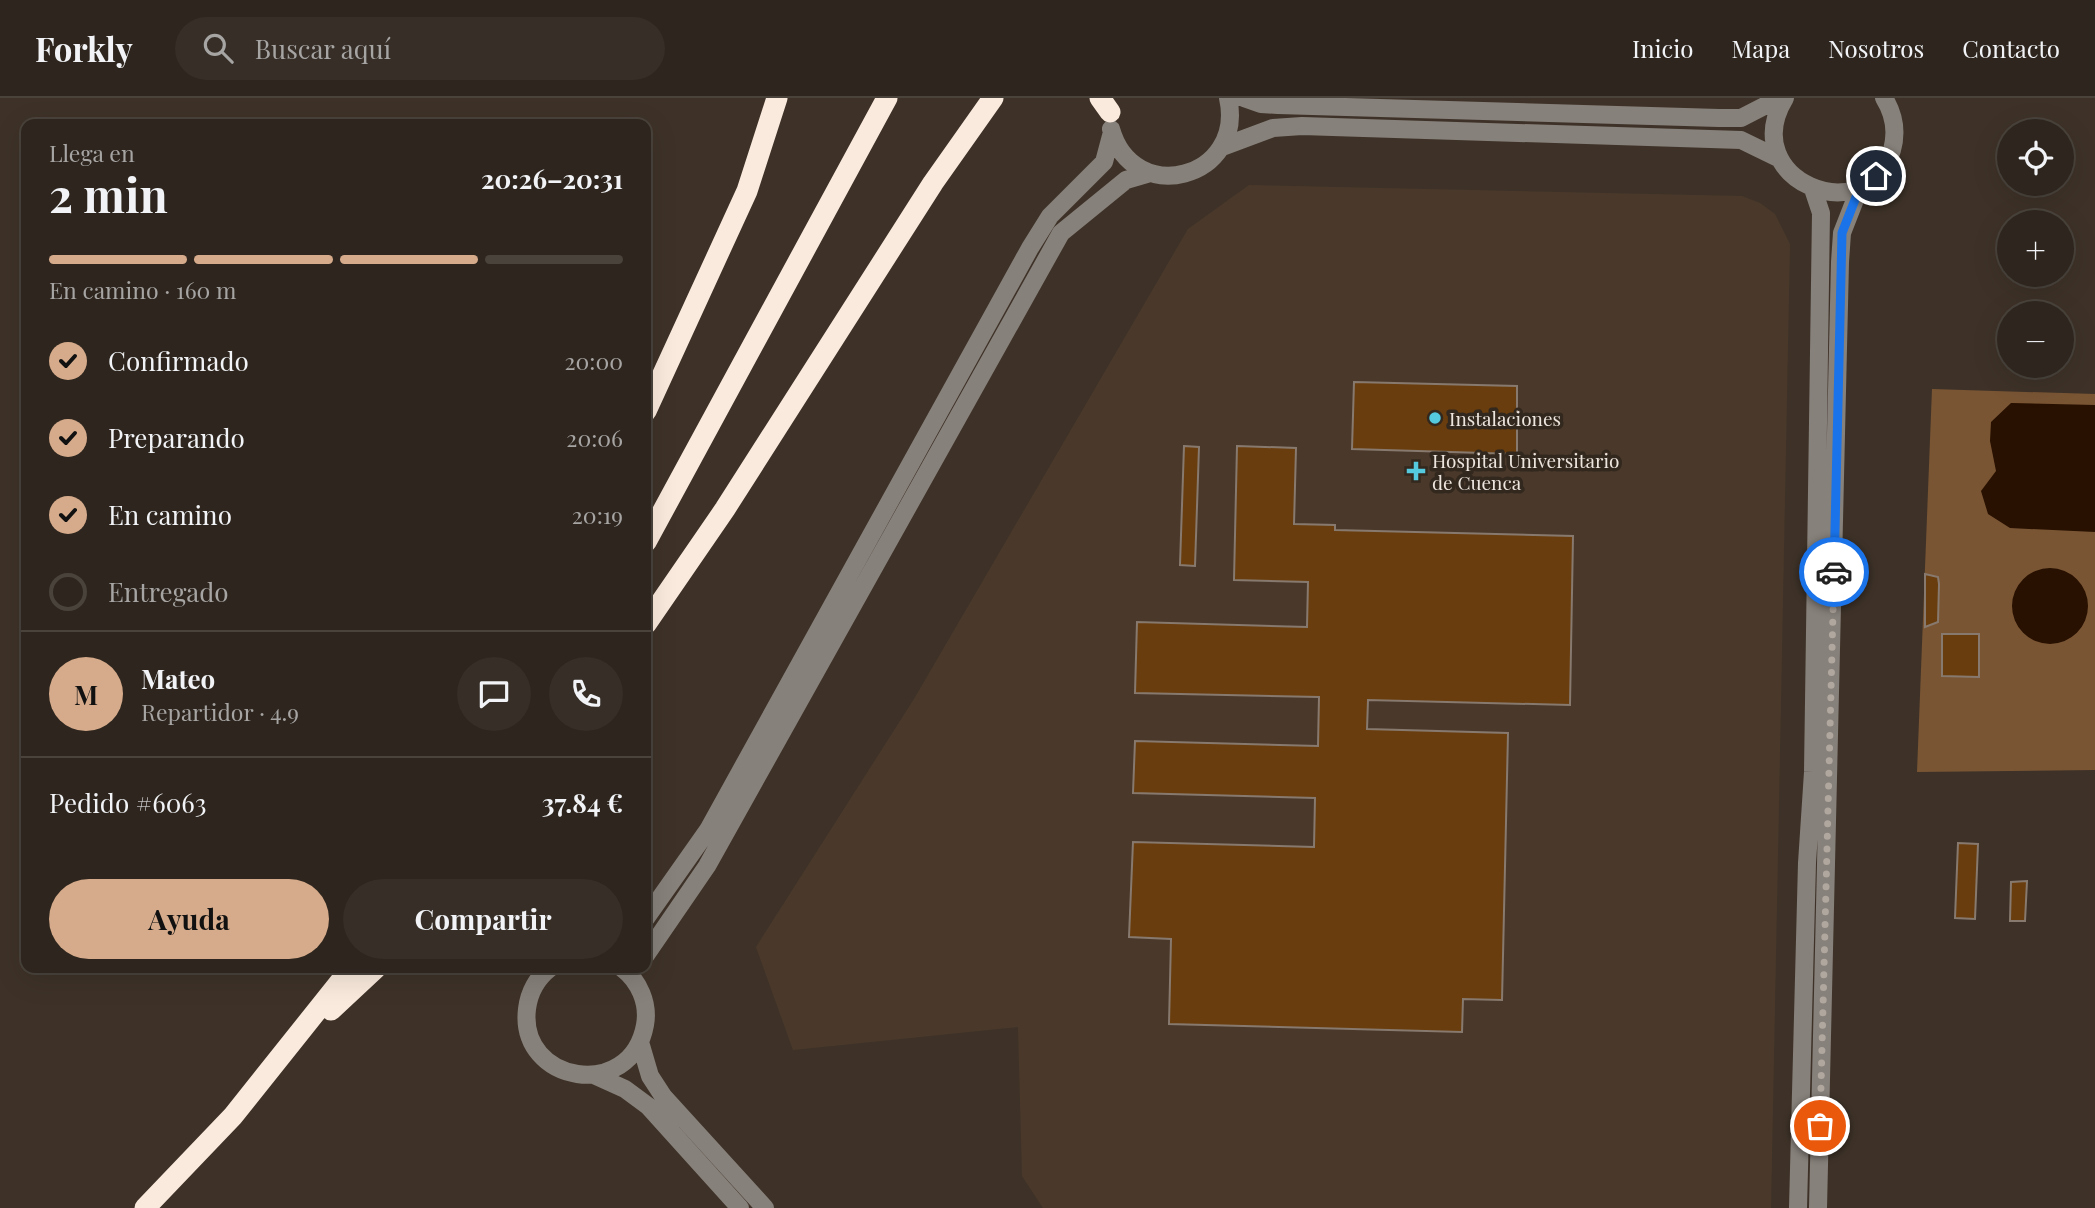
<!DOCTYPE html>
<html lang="es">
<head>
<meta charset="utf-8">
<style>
  :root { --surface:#2e261e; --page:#362e27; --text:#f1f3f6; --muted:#a7a5a4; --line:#49433c; --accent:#d6ab8b }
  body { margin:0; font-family:"Playfair Display",serif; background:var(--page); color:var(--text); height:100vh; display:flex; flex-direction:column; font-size:26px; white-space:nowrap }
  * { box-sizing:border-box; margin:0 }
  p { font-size:23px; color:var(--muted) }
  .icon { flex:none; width:38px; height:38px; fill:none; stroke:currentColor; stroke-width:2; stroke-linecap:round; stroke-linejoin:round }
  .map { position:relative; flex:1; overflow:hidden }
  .side { position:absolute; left:21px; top:21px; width:630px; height:854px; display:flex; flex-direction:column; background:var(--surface); border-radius:14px; box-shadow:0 7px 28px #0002,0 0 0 2px var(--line) }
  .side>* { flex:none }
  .buttons { position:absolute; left:1997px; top:21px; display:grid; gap:14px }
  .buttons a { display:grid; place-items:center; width:77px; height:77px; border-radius:50%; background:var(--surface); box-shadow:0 7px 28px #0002,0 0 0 2px var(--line); font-size:35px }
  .pin { position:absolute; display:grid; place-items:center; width:60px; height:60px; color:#fff; margin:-30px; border:4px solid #fff; border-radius:50%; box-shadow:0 2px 7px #0007 }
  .courier { position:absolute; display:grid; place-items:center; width:70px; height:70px; margin:-35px; border:5px solid #1a73e8; border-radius:50%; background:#fff; color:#222; box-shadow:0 2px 9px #0007 }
  .head em { font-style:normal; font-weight:700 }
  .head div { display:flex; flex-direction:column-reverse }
  .head { display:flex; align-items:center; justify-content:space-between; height:119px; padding:0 28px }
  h1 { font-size:46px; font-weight:700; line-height:52px }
  .bar { display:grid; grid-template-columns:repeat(4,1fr); gap:10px 7px; align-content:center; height:84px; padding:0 28px }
  .bar i { height:9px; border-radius:5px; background:var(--line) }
  .bar .selected { background:var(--accent) }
  .bar p { grid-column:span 4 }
  .line { display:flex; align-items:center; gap:18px; padding:0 28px; border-top:2px solid var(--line) }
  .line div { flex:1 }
  .round { display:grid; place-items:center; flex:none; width:74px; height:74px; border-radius:37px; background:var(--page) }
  ol { padding:0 28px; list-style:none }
  li { display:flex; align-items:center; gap:21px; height:77px }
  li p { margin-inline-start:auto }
  li .icon { padding:7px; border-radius:50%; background:var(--accent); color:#111; stroke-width:4 }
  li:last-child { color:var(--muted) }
  li i { width:38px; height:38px; border:4px solid var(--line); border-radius:50% }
  .button { display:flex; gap:14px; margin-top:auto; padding:14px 28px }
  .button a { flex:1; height:80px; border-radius:42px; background:var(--accent); color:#111; font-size:28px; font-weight:700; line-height:80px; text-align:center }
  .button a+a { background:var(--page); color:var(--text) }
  header { display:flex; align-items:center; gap:42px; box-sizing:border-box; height:98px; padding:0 35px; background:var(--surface); border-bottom:2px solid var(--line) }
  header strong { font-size:33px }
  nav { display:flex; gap:38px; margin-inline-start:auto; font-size:24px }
  .search { width:490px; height:63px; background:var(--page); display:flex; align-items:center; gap:18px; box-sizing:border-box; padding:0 24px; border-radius:38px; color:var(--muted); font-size:26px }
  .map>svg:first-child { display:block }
</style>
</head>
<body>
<header>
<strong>Forkly</strong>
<div class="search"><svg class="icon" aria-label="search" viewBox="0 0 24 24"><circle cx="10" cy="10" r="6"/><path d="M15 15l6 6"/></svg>Buscar aquí</div>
<nav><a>Inicio</a><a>Mapa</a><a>Nosotros</a><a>Contacto</a></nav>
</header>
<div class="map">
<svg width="2095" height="1110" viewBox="0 0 2095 1110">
  <rect width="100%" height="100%" fill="#3e3228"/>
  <path fill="#4a392b" d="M1249,87L1742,98L1760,105L1775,116L1790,146L1771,1110H1043L1022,1078L1018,929L793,952L756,849L914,601L1188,131Z"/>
  <path fill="#795534" d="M1932,291L2095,296V672L1917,674Z"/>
  <path fill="#281100" d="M2011,305L2095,307V434L2010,430L1988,416L1981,393L1996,373L1990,343L1991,324Z
    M2012 508a38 38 0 1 1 76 0a38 38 0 1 1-76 0Z"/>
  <path fill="#693d0d" stroke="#87796e" stroke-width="2" d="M1354,284L1517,288V356L1352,351Z
    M1184,348L1199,349L1195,468L1180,467Z
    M1237,348L1296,350L1294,426L1335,427V432L1573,438L1570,607L1368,602L1367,631L1508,635L1502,902L1463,901L1462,934L1169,926L1171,841L1129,839L1133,744L1314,749L1315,700L1133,695L1135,643L1318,648L1319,599L1135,595L1137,524L1307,529L1308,484L1234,482Z
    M1925,476L1938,479L1939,486L1938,524L1925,529Z
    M1942,536H1979V579L1942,578Z
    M1958,745L1978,746L1975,821L1955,820Z
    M2027,783L2025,823H2010L2011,784Z"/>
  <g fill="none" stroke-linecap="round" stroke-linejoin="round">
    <path stroke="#87817b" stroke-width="18" d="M1244,0L1261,6L1278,7L1719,20H1741L1780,0
      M1785,0C1735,82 1867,136 1892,52C1897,34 1894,16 1884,0
      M1111,31C1133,110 1246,81 1228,0
      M1222,49L1273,30L1302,28L1741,42L1780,61
      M646,820L708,732L1030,150L1050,118L1104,64L1112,34
      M646,857L707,768L1061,135L1126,82L1150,75
      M550,870C537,880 529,895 527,911C518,986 631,1004 645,927C649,905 639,883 622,870
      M640,944L650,978L663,998L765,1110
      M594,977L625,991L648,1008L740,1110
      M1798,1110L1807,765L1813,674L1821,115L1813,91
      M1818,1110L1840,164L1842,135L1860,89"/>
    <path stroke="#faeadd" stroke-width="21" d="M1100,0L1110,14
      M646,313L747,93L777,0
      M646,444L887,0
      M646,526L725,411L933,85L993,0
      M331,912L376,870
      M145,1110L233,1018L351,870"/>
  </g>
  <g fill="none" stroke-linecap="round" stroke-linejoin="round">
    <path stroke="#b0a79f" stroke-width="7" stroke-dasharray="0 12.6" d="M1820,1028L1834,474"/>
    <path stroke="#1a73e8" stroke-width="9" d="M1834,474L1842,135L1860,89L1876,78"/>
  </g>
  <g fill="#55cadf" stroke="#33281e" stroke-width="2.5">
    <circle cx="1435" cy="320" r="7"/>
    <path d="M1412.5 362.5h7v7h7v7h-7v7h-7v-7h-7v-7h7z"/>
  </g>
  <g text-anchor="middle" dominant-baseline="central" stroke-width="7" stroke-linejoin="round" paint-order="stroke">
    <g font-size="19" fill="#ede6df" stroke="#33281e" text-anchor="start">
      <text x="1449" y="320">Instalaciones</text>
      <text x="1432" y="362">Hospital Universitario<tspan x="1432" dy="22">de Cuenca</tspan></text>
    </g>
  </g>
</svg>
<div class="buttons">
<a><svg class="icon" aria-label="locate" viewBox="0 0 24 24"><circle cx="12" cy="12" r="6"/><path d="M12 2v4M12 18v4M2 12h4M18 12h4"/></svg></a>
<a>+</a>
<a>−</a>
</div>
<div class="pin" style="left:1820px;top:1028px;background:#ea580c"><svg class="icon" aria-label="bag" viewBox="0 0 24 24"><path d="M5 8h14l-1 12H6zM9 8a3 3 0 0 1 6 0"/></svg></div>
<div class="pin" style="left:1876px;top:78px;background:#1f2937"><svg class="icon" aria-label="home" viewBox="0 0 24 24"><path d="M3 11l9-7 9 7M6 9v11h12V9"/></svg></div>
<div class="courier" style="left:1834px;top:474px"><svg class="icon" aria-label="car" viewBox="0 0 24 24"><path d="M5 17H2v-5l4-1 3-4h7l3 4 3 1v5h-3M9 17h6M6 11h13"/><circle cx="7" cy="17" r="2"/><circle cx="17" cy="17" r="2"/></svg></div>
<section class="side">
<div class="head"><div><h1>2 min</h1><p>Llega en</p></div><em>20:26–20:31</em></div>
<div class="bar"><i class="selected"></i><i class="selected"></i><i class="selected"></i><i></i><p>En camino · 160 m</p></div>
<ol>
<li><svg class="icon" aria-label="check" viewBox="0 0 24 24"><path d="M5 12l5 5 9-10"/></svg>Confirmado<p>20:00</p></li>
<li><svg class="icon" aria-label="check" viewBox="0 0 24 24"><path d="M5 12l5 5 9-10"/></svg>Preparando<p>20:06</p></li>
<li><svg class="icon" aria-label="check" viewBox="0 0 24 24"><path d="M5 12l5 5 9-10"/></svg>En camino<p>20:19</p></li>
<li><i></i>Entregado</li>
</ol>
<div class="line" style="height:126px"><b class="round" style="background:var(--accent);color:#111">M</b><div><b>Mateo</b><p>Repartidor · 4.9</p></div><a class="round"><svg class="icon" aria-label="chat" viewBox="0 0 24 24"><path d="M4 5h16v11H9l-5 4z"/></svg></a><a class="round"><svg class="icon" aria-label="phone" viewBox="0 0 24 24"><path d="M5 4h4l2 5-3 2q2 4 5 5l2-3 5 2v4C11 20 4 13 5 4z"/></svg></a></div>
<div class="line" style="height:91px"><div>Pedido #6063</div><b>37.84 €</b></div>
<div class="button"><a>Ayuda</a><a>Compartir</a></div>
</section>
</div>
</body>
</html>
